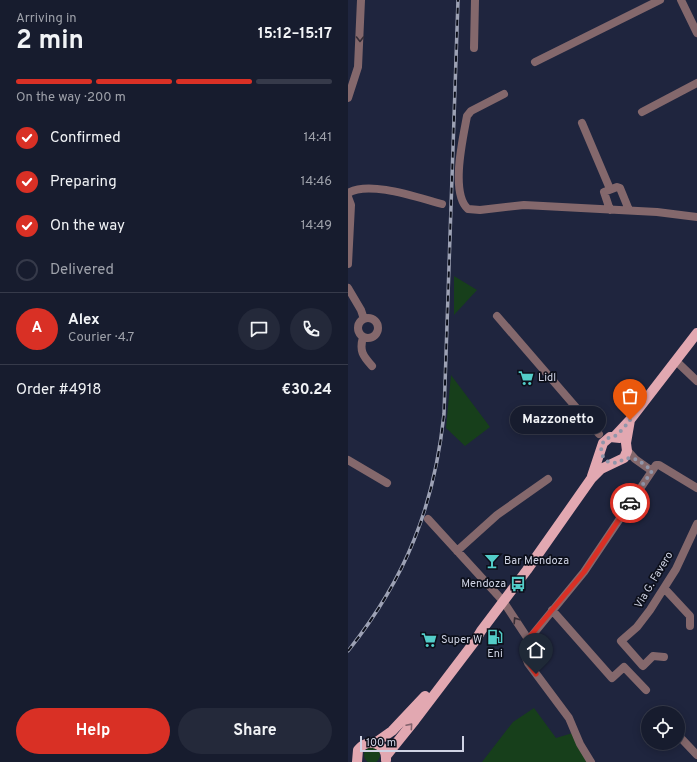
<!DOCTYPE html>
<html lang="en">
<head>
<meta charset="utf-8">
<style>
  :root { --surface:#171c2e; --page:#24293a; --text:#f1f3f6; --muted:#9ea1aa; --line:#363a4a; --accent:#d93025 }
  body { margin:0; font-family:Overpass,sans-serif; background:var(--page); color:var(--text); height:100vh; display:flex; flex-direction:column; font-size:15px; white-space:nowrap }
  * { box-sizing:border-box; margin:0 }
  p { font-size:13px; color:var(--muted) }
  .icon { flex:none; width:22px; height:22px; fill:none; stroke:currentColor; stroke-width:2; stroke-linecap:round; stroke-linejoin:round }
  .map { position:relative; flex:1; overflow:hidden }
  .drawer { display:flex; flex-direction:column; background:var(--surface); width:348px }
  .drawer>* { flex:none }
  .controls { position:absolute; left:293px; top:706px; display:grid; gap:8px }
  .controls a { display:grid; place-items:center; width:44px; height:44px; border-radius:50%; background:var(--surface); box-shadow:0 2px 10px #0003,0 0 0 1px var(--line); font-size:20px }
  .scale { position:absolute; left:12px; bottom:10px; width:104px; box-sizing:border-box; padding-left:4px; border:2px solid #cfd3e4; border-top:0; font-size:11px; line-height:14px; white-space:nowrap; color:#cfd3e4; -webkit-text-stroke:3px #0c0f1a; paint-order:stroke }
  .pin { position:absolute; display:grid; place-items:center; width:34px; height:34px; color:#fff; margin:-41px -17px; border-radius:50% 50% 50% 0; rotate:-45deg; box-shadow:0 0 4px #0007 }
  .pin .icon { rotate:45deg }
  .courier { position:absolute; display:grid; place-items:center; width:40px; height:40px; margin:-20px; border:3px solid #d93025; border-radius:50%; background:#fff; color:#222; box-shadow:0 1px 5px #0007 }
  .bubble { position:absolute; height:28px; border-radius:14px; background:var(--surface); box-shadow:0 2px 10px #0003,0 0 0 1px var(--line); font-size:13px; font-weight:700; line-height:28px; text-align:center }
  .summary em { font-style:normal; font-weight:700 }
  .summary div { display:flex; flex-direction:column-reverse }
  .summary { display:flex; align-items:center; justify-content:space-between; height:68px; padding:0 16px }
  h1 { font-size:26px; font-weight:700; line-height:30px }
  .bar { display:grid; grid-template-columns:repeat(4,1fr); gap:6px 4px; align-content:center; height:48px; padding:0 16px }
  .bar i { height:5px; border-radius:3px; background:var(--line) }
  .bar .active { background:var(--accent) }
  .bar p { grid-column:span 4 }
  .line { display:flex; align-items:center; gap:10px; padding:0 16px; border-top:1px solid var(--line) }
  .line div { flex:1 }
  .round { display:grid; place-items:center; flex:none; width:42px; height:42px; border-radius:21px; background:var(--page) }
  ol { padding:0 16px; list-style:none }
  li { display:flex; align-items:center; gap:12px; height:44px }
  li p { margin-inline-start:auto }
  li .icon { padding:4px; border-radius:50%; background:var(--accent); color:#fff; stroke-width:4 }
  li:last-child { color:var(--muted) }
  li i { width:22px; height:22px; border:2px solid var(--line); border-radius:50% }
  .action { display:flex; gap:8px; margin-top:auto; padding:8px 16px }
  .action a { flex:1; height:46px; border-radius:24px; background:var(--accent); color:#fff; font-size:16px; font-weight:700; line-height:46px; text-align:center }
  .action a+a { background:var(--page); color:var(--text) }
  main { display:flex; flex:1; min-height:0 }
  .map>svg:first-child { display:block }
</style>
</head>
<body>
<main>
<section class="drawer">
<div class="summary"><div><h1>2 min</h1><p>Arriving in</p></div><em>15:12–15:17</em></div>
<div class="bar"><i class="active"></i><i class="active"></i><i class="active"></i><i></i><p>On the way · 200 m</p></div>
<ol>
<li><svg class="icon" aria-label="check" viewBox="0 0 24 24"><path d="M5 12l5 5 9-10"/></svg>Confirmed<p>14:41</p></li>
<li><svg class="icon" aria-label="check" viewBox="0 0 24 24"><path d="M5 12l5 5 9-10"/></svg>Preparing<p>14:46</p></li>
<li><svg class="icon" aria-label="check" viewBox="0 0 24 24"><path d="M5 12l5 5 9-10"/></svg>On the way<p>14:49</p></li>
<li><i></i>Delivered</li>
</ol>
<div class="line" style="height:72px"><b class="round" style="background:var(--accent);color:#fff">A</b><div><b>Alex</b><p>Courier · 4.7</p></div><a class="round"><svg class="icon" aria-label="chat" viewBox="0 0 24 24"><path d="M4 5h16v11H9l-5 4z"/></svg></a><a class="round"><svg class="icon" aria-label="phone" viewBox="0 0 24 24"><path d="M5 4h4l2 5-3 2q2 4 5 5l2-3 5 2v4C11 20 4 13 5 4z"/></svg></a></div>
<div class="line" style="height:52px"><div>Order #4918</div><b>€30.24</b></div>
<div class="action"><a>Help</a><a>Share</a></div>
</section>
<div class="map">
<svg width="349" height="762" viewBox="0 0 349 762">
  <rect width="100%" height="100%" fill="#1f253e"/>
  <path fill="#173f1b" d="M106,276L129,290L106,315Z
    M103,375L142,427L117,446L98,428Z
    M186,708L208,738L228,732L246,762H134L165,722Z
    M16 755a8 8 0 1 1 16 0a8 8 0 1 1-16 0Z"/>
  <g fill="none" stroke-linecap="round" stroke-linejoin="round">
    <path stroke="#84686c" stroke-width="8" d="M333,0L349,33
      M126,48L127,0
      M187,62L312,0
      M156,94L123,111L119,116C115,138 102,193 120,209L132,210L176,205L309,212L349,217
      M0,98L10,67L13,0
      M294,112L349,83
      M234,123L262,189
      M0,193C21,180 71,198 94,204
      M0,197L3,205L0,264
      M262,210L256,192L269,187L272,188L281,210
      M0,288L13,310L16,319
      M149,316L251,434
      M10 328a10 10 0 1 1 20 0a10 10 0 1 1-20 0Z
      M15,337C11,351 15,356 24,366
      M328,361L349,381
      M279,450L287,459L304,471L308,465H311L349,488
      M0,460L39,483
      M80,519L155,601L180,639
      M109,551L149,515L200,479
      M316,588L342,616V626
      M204,610L264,678L276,667L298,690
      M316,657L305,656L295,666L273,641L289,627L302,610L328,569L349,524
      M330,735L349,755
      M243,762L232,744L221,718L180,663L177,655V644L236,572L304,471"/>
    <path stroke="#e2a8b1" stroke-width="10" d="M267,436L282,420L349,333
      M244,476L255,443L262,437L272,438
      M27,743L44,731L77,696
      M38,756L67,720L127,641L133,631L179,570L243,479L253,469L276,458L279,451L278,443L282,420
      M9,762L10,750C20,737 39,743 38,760"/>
    <defs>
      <path id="rail" d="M0,651C58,578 86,507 96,414L110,0"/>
    </defs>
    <use href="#rail" stroke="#9da2b5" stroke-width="3.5"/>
    <use href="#rail" stroke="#0c0f1a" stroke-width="2" stroke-dasharray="6" stroke-linecap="butt"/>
  </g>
  <defs><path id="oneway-chevron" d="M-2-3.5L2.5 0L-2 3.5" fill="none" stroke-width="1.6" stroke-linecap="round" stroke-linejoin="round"/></defs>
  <g stroke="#362e37">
    <use href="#oneway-chevron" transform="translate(12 39) rotate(90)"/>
    <use href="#oneway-chevron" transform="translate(168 620) rotate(-123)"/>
  </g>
  <use stroke="#82636d" href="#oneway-chevron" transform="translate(62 726) rotate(-49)"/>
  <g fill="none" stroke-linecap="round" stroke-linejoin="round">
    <path stroke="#9196aa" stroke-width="4" stroke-dasharray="0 7.2" d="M282,420C278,425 273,432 267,436C263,438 259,437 256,441C250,449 254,462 265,463C273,463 276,456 286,459C292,460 299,467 304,471L282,503"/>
    <path stroke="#d93025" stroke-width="5" d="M188,674C181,664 173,654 178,641L236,572L282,503"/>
  </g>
  <defs>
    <symbol id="supermarket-bare" viewBox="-9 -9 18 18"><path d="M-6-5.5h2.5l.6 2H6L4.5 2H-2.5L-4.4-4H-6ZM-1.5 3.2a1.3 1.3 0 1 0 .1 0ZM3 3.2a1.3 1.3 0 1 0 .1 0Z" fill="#53cdc9" stroke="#0c0f1a" stroke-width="2.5" paint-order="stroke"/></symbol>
    <symbol id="bar-bare" viewBox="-9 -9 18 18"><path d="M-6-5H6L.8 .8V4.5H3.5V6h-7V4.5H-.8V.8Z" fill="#53cdc9" stroke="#0c0f1a" stroke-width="2.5" paint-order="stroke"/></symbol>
    <symbol id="bus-bare" viewBox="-9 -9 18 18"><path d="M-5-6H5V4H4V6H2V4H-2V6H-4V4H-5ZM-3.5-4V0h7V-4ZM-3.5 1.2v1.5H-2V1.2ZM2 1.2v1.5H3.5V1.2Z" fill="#53cdc9" stroke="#0c0f1a" stroke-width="2.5" paint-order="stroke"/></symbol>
    <symbol id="fuel-bare" viewBox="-9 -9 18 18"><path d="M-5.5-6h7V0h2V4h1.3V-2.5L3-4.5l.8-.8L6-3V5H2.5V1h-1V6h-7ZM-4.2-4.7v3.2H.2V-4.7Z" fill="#53cdc9" stroke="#0c0f1a" stroke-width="2.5" paint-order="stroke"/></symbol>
  </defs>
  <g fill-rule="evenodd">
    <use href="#supermarket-bare" x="167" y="367" width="22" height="22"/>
    <use href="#bar-bare" x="133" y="550" width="22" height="22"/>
    <use href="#bus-bare" x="159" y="573" width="22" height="22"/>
    <use href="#fuel-bare" x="136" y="626" width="22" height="22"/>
    <use href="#supermarket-bare" x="70" y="629" width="22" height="22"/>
  </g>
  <g text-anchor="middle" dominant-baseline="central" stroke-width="3.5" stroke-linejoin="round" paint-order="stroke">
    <g font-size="11" fill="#cfd3e4" stroke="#0c0f1a" text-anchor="start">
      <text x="190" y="378">Lidl</text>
      <text x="156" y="561">Bar Mendoza</text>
      <text x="158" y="584" text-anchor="end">Mendoza</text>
      <text x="93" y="640">Super W</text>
      <text x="147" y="654" text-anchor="middle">Eni</text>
    </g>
    <g font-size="11" fill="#cfd3e4" stroke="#0c0f1a">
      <text transform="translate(306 580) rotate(-59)">Via G. Favero</text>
    </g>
  </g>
</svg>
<div class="controls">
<a><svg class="icon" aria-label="locate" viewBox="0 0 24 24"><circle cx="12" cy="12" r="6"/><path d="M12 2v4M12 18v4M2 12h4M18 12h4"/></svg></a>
</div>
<div class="scale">100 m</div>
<div class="pin" style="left:282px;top:420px;background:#ea580c"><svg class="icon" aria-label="bag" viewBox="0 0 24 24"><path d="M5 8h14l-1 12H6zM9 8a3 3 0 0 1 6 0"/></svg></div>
<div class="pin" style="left:188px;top:674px;background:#1f2937"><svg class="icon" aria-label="home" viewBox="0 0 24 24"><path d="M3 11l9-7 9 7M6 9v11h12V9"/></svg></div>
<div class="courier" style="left:282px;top:503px"><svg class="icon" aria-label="car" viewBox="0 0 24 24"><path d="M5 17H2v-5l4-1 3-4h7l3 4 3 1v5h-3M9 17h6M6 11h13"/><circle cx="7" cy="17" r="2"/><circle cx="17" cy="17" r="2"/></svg></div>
<div class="bubble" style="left:162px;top:406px;width:96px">Mazzonetto</div>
</div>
</main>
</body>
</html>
